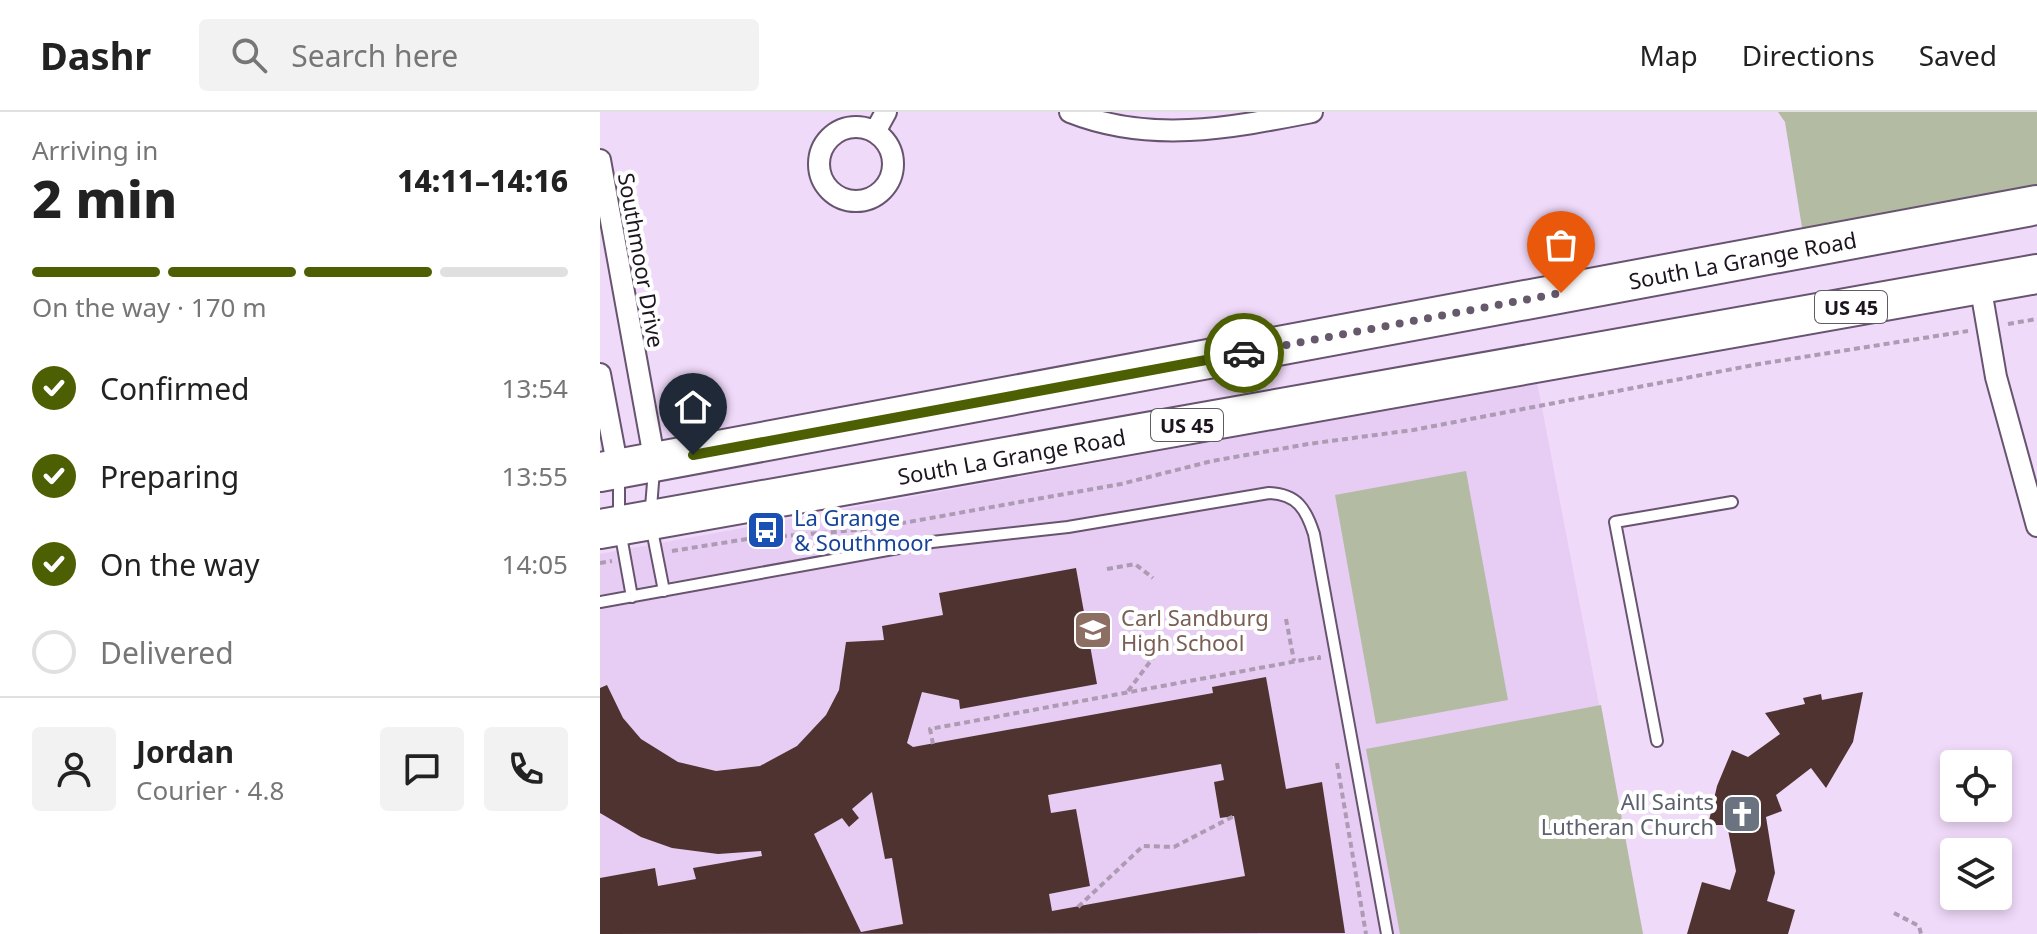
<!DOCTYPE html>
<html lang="en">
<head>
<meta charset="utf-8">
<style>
  :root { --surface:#fff; --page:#f2f2f2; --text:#222; --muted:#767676; --line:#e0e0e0; --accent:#4d5f03 }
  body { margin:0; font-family:"Noto Sans",sans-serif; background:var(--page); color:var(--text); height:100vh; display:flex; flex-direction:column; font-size:30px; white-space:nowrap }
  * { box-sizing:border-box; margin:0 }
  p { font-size:26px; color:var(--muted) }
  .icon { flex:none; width:44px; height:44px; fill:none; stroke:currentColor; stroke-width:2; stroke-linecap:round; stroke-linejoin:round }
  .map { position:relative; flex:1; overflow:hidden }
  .details { display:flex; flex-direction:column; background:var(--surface); width:600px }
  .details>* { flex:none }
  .fabs { position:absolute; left:1340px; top:638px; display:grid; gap:16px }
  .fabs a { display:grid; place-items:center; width:72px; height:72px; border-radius:8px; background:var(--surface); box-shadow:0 4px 12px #0003; font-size:40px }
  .pin { position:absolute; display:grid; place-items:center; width:68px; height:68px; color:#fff; margin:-82px -34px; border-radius:50% 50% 50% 0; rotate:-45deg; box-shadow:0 0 8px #0007 }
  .pin .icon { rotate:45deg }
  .courier { position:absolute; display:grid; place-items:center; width:80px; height:80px; margin:-40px; border:6px solid #4d5f03; border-radius:50%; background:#fff; color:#222; box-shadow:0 2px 10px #0007 }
  .summary em { font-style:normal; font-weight:800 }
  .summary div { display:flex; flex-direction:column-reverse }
  .summary { display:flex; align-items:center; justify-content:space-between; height:136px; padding:0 32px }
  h1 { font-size:52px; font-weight:800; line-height:60px }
  .bar { display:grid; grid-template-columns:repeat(4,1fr); gap:12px 8px; align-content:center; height:96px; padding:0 32px }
  .bar i { height:10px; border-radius:6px; background:var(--line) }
  .bar .on { background:var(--accent) }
  .bar p { grid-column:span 4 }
  .line { display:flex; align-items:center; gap:20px; padding:0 32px; border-top:2px solid var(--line) }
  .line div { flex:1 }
  .round { display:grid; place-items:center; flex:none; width:84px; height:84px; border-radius:8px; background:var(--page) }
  ol { padding:0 32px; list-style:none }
  li { display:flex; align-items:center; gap:24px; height:88px }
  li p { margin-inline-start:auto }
  li .icon { padding:8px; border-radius:50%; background:var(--accent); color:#fff; stroke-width:4 }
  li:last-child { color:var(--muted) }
  li i { width:44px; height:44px; border:4px solid var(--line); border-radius:50% }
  header { display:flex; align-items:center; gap:48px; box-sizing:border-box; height:112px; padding:0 40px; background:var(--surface); border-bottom:2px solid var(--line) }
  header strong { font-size:38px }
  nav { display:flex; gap:44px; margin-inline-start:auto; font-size:28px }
  .search { width:560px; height:72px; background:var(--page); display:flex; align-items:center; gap:20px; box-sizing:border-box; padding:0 28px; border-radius:8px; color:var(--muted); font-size:30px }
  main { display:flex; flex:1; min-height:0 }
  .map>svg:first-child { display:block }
</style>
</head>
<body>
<header>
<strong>Dashr</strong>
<div class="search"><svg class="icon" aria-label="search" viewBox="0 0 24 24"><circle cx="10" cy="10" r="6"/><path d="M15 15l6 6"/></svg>Search here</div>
<nav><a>Map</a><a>Directions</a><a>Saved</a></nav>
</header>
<main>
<section class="details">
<div class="summary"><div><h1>2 min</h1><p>Arriving in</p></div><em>14:11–14:16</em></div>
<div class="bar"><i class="on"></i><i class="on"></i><i class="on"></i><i></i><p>On the way · 170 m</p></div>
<ol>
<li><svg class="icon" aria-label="check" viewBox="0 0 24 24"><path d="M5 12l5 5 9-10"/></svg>Confirmed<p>13:54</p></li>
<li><svg class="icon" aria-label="check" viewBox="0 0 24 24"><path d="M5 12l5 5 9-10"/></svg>Preparing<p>13:55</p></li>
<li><svg class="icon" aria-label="check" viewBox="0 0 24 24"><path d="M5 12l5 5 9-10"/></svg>On the way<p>14:05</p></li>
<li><i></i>Delivered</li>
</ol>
<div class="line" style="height:144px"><a class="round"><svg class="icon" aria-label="person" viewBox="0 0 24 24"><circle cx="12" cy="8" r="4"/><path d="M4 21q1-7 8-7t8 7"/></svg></a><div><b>Jordan</b><p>Courier · 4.8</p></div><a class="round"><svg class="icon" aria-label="chat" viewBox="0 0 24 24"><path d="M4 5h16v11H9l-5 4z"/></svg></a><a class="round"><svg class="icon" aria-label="phone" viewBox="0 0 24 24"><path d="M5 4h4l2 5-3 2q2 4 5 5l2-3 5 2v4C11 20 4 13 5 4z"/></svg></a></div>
</section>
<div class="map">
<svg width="1437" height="822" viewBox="0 0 1437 822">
  <rect width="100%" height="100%" fill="#f0dafa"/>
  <path fill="#e7ccf3" d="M937,270L1043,822H0V442Z"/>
  <path fill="#b3bba3" d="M1178,0H1437V95L1205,134L1185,10Z
    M866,359L908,588L776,612L735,383Z
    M1001,593L1043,822H800L766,637Z"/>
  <path fill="#4f3331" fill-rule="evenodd" d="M476,456L497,572L360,597L359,588L322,580L307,631L313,635L613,581L612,575L666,565L686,677L722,670L745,821L0,822V766L55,756L58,774L96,767L93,756L162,744L161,739L118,742L72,736L41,725L0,701V576L7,573L23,606L41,627L78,650L116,659L160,654L197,634L226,603L239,578L246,530L284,528L282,514L343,503L339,481ZM621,652L624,668L614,670L620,706L634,704L645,764L452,799L449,782L490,774L476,697L451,701L448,683ZM272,680L285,747L292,746L303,812L261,820L214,722L242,706L249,715L259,706L252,697Z
    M1263,580L1253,630L1226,676L1211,656L1176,683L1182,699L1166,705L1175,761L1167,789L1195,798L1188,822H1087L1102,770L1130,778L1136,759L1127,713H1108L1117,674L1132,638L1148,645L1180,622L1165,601L1205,592L1203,586L1221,582L1222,588Z"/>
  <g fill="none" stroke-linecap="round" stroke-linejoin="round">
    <defs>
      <path id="lane" d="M54,358L50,408L64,479
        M19,363V413L32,485
        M0,490L332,430L468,415L669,381C697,382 706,397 714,422L787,822
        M1057,629L1015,410L1132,390"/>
      <path id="street" d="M470,0C551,32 630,16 712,0
        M219 52a37 37 0 1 1 74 0a37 37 0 1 1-74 0Z
        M275,20L286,0
        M0,48L55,351
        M1380,172L1396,265L1437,414
        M0,262L18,357"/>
      <g id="highway">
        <path id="s1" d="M0,360L1437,93"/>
        <path id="s2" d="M0,417L1437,162"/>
      </g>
    </defs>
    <use href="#lane" stroke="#67546f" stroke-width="14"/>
    <use href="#street" stroke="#67546f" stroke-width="24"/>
    <use href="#highway" stroke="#67546f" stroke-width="42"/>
    <path stroke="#ad9bb4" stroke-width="4" stroke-dasharray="6 4" stroke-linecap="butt" d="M1408,212L1437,207
      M72,439L147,427L269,417L521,372L612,349L708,332L813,318L1159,252L1368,219
      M0,451L12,449
      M507,457L535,452L553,466
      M686,507L694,549
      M528,579L565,530
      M333,632L330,617L719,545V548
      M737,651L766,822
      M478,795L543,734L574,735L634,704
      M1294,801L1319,814L1321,822"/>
    <use href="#lane" stroke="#fff" stroke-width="10"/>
    <use href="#street" stroke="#fff" stroke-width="20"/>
    <use href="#highway" stroke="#fff" stroke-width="38"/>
  </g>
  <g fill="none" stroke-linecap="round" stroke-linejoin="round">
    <path stroke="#66596c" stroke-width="8" stroke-dasharray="0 14.4" d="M644,241L961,181"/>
    <path stroke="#4d5f03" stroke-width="10" d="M93,343L644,241"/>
  </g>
  <defs>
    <symbol id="bus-square" viewBox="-11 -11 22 22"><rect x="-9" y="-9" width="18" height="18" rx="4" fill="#1a4fb4" stroke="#fff"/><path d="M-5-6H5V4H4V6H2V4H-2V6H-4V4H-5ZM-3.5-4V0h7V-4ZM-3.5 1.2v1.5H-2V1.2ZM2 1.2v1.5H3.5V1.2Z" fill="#fff"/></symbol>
    <symbol id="school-square" viewBox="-11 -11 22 22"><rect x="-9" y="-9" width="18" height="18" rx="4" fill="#8d6e63" stroke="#fff"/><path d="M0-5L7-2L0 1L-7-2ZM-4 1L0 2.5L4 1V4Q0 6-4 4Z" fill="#fff"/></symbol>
    <symbol id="church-square" viewBox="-11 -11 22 22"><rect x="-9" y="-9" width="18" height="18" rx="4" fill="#6b7280" stroke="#fff"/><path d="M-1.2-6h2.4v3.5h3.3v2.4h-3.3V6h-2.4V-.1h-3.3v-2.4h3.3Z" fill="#fff"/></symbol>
  </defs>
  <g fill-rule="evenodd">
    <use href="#bus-square" x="144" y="396" width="44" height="44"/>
    <use href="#school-square" x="471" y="496" width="44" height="44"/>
    <use href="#church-square" x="1120" y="680" width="44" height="44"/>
  </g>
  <g text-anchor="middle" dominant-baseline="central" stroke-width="8" stroke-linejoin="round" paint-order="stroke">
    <g fill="#fff" stroke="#605a62" stroke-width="2">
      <rect x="1215" y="179" width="72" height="32" rx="6"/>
      <rect x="551" y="297" width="72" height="32" rx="6"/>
    </g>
    <g font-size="20" font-weight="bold" fill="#1c141f">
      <text x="1251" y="195">US 45</text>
      <text x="587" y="313">US 45</text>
    </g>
    <g font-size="22" fill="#1c141f" stroke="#fff">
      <text stroke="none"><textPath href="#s1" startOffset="1162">South La Grange Road</textPath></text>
      <text transform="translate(42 148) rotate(80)">Southmoor Drive</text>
      <text stroke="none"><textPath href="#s2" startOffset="418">South La Grange Road</textPath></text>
    </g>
    <g font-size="22" fill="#164399" stroke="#fff" text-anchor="start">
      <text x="194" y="405">La Grange<tspan x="194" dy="25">&amp; Southmoor</tspan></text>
    </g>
    <g font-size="22" fill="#785e54" stroke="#fff" text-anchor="start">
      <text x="521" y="505">Carl Sandburg<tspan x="521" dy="25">High School</tspan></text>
    </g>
    <g font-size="22" fill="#5b616d" stroke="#fff" text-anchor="end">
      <text x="1114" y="689">All Saints<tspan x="1114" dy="25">Lutheran Church</tspan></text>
    </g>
  </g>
</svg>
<div class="fabs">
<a><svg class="icon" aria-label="locate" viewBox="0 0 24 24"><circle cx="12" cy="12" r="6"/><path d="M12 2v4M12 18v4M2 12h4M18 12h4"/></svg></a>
<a><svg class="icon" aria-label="layers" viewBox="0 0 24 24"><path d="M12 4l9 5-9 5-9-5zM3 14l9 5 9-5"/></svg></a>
</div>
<div class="pin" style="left:961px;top:181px;background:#ea580c"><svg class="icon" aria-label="bag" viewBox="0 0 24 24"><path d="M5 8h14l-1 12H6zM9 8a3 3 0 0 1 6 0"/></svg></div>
<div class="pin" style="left:93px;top:343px;background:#1f2937"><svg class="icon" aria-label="home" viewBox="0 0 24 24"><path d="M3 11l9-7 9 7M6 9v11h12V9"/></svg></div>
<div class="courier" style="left:644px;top:241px"><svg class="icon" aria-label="car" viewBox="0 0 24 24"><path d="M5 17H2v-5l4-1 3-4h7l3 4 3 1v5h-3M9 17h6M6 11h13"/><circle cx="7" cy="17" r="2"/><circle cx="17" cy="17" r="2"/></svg></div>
</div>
</main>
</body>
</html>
